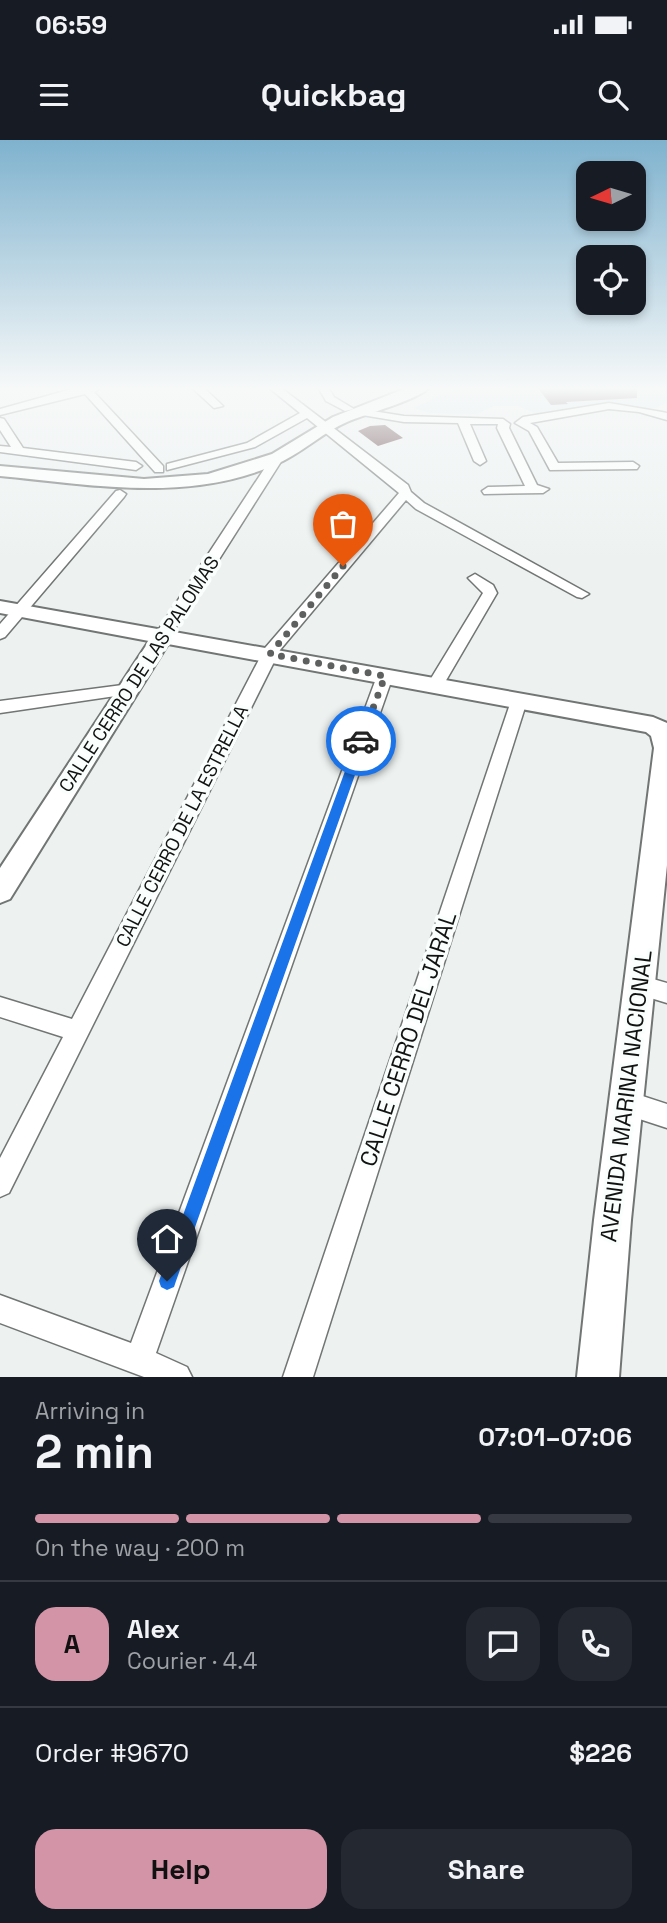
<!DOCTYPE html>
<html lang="en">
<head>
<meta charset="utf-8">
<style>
  :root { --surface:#171b24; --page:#242831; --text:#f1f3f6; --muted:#9ea1a6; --line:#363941; --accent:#d494a8 }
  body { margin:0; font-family:"Space Grotesk",sans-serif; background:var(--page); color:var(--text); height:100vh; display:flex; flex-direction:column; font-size:26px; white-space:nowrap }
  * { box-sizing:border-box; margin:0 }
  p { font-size:23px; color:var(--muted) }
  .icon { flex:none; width:38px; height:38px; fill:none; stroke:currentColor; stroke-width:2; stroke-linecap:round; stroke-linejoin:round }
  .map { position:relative; height:1237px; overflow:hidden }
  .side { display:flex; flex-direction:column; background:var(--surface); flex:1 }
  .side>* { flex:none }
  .needle { width:46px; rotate:265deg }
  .fabs { position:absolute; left:576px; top:21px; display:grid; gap:14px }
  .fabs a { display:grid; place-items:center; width:70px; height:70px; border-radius:14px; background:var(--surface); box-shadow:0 4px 10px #0003; font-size:35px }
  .pin { position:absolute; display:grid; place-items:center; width:60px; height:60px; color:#fff; margin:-72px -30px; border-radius:50% 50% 50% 0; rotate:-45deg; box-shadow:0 0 7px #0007 }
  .pin .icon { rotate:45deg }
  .courier { position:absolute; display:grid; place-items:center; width:70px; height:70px; margin:-35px; border:5px solid #1a73e8; border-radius:50%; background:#fff; color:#222; box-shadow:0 2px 9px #0007 }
  .head em { font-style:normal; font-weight:700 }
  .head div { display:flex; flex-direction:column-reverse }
  .head { display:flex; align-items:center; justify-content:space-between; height:119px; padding:0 35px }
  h1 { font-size:46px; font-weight:700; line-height:52px }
  .bar { display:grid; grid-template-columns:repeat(4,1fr); gap:10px 7px; align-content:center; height:84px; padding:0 35px }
  .bar i { height:9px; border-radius:5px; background:var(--line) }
  .bar .current { background:var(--accent) }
  .bar p { grid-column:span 4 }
  .line { display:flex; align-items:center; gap:18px; padding:0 35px; border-top:2px solid var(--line) }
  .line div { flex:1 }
  .round { display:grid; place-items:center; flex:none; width:74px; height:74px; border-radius:21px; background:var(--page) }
  .button { display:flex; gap:14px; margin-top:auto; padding:14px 35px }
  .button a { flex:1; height:80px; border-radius:21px; background:var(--accent); color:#111; font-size:28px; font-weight:700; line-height:80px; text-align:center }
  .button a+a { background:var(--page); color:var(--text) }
  .status { display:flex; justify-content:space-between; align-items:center; height:49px; padding:0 35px; background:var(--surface); direction:ltr }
  .status svg { height:19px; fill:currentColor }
  header { display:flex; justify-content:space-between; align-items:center; height:91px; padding:0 35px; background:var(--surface); font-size:32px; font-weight:700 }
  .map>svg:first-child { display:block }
</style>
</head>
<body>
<div class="status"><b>06:59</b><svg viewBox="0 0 49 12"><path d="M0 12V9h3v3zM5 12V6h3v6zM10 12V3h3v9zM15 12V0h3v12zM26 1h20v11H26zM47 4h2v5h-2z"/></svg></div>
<header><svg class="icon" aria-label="menu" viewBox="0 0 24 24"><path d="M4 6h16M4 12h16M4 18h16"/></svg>Quickbag<svg class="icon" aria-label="search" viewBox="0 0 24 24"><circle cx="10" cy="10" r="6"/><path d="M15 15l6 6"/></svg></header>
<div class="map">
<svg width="667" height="1237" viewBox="0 0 667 1237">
  <rect width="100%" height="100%" fill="#edf2f1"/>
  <path fill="#d9e7e5" d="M469,247H667V263L650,270L591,265L542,276L518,266H494L476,274L430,273L414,268L440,255Z"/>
  <path fill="#553338" d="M537,247H637V258L566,262L568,264L551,265Z
    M385,285L403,298L378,306L358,291L370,286Z"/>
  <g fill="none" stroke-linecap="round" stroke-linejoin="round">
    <defs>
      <path id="street" d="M79,247H102L94,252L163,326V332H155L85,254L0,275V269Z
        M191,247H203L223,266L214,268Z
        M268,247H280L408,345L411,352L424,363L589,454L582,458L577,457L416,369L406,360L280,510L9,1053L0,1057V1018L63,897L0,877V857L72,879L265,508L399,353L307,278L255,307L167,330V324L247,303L300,273Z
        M318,247H328L334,257L354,269L345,271L326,261Z
        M609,263L662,272L667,273V280L639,272L609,269L530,283L537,287L558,323L633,322L639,326L637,329L550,330L529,291L515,283L523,277Z
        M360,269L404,276L503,279L510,284L509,288L537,345L549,349L543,353L484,354L482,351L488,347L525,346L497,288L498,284H470L486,321L480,325L474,321L458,283L404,282L356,274L355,272Z
        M0,278L4,279L23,308L136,322L142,326L136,330L0,312V306L11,307L0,290Z
        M278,313L284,317L171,495L163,500L158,498L155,495L272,317Z
        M120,350L126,354L124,357L5,497L0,499V484L116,351Z
        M475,434L493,445L497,453L441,549H429L427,545L483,453L468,438Z
        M385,531L393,536L156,1213L187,1227L192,1237H144L0,1183V1155L131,1203L377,536Z
        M130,544L138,549L136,553L0,573V561Z
        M519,555L527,561L313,1237H283L511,561Z
        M639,835L667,843V863L631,852L628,845L631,838Z
        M624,950L667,964V988L615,971L612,962L615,953Z"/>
      <path id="secondary" d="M409,247H430C416,261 367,273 347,282C324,292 305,310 283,321C195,364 94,345 0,336V326L144,339L208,334L272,314L333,277Z
        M0,461L653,577L667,583V725L631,1080L619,1237H577L594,1080L654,608L651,596L646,592L168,504L10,759L0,763V728L149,501L0,473Z"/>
    </defs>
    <use href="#street" stroke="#717574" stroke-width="3"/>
    <use href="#secondary" stroke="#717574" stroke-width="4"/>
    <use href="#street" fill="#fff" fill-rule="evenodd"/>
    <use href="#secondary" fill="#fff" fill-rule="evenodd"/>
  </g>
  <linearGradient id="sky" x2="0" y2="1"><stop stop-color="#7fb2ce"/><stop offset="0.59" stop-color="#f7f9f9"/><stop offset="1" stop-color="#f7f9f9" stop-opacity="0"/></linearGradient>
  <rect width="667" height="421" fill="url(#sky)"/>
  <path fill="#1a73e8" d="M361,597L367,601L176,1141L174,1147L167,1150L161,1147L159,1141L356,601Z"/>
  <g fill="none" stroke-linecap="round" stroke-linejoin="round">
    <path stroke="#5e6060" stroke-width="7" stroke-dasharray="0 12.6" d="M343,426L270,514L385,536L361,601"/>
  </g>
  <g text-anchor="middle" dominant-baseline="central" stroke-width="7" stroke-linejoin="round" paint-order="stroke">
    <g font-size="19" fill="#111212" stroke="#fafffe">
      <text transform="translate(139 534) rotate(-57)">CALLE CERRO DE LAS PALOMAS</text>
      <text transform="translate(182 686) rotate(-63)">CALLE CERRO DE LA ESTRELLA</text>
    </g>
    <g font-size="23" fill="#111212" stroke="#fafffe">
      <text transform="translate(408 899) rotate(-72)">CALLE CERRO DEL JARAL</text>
      <text transform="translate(626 956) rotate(-83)">AVENIDA MARINA NACIONAL</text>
    </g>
  </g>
</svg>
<div class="fabs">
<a><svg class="needle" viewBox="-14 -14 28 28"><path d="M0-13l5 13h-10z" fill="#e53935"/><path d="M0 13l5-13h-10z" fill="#9ea1a6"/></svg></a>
<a><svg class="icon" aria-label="locate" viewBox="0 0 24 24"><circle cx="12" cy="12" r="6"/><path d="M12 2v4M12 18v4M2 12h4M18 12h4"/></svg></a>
</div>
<div class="pin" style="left:343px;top:426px;background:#ea580c"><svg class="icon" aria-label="bag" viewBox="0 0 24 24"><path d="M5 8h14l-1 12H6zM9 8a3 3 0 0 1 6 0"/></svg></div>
<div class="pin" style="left:167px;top:1141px;background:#1f2937"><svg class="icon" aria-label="home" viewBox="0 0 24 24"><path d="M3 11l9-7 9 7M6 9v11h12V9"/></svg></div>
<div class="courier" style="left:361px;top:601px"><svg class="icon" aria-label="car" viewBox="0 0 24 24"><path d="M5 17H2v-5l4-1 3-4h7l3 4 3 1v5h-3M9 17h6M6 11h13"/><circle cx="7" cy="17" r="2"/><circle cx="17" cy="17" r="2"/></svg></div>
</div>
<section class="side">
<div class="head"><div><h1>2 min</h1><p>Arriving in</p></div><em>07:01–07:06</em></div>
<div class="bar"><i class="current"></i><i class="current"></i><i class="current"></i><i></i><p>On the way · 200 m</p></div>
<div class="line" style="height:126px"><b class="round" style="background:var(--accent);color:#111">A</b><div><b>Alex</b><p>Courier · 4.4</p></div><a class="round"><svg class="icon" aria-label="chat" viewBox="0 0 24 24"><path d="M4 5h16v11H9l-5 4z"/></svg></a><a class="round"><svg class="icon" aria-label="phone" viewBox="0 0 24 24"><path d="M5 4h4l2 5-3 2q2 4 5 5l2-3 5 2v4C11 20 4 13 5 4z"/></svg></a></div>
<div class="line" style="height:91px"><div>Order #9670</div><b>$226</b></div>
<div class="button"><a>Help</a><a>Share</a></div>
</section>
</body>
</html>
